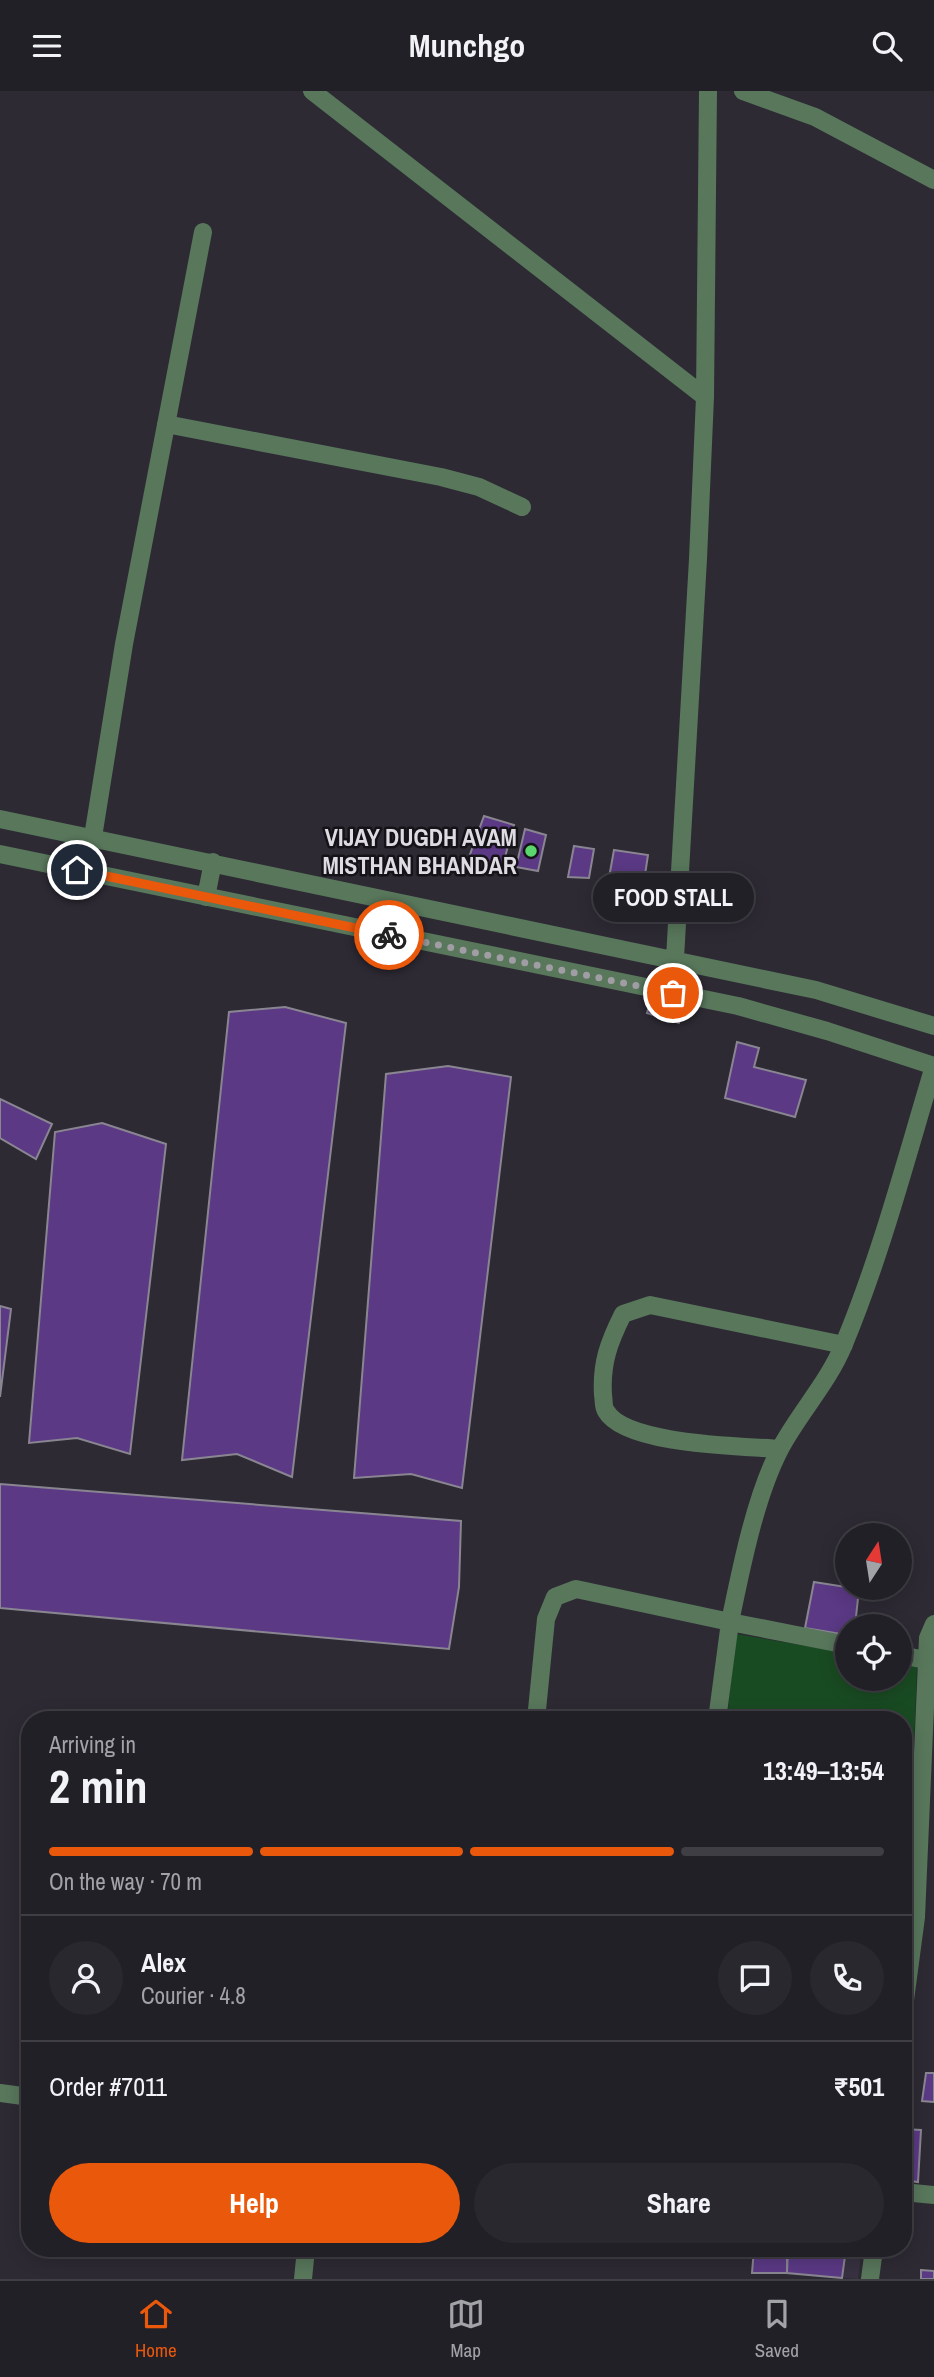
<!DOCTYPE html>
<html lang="en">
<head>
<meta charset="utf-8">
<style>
  :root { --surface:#222027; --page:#2a282f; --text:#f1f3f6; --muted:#a2a3a7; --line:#3f3e44; --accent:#ea580c }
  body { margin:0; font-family:"Archivo Narrow",sans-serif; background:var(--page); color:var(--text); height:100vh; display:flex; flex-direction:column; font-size:26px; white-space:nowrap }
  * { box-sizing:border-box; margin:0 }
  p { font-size:23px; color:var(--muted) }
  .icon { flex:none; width:38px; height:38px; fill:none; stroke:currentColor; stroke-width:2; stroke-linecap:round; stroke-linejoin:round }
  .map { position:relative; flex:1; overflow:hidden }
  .details { position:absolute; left:21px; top:1620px; width:891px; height:546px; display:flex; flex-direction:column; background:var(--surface); border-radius:28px; box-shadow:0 4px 18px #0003,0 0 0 2px var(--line) }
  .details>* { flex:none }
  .needle { width:46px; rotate:12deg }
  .tools { position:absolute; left:835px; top:1432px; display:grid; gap:14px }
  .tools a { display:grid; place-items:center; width:77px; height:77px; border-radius:50%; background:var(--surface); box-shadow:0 4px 18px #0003,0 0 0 2px var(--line); font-size:35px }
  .pin { position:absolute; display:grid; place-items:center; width:60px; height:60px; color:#fff; margin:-30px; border:4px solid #fff; border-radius:50%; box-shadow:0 2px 7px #0007 }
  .courier { position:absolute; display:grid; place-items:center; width:70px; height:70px; margin:-35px; border:5px solid #ea580c; border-radius:50%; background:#fff; color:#222; box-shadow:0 2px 9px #0007 }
  .bubble { position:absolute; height:49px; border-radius:24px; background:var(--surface); box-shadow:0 4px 18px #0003,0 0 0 2px var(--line); font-size:23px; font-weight:800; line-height:49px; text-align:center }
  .summary em { font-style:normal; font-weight:800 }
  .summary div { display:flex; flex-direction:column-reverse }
  .summary { display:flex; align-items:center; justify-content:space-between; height:119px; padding:0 28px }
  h1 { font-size:46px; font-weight:800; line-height:52px }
  .bar { display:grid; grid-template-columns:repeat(4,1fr); gap:10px 7px; align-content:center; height:84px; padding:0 28px }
  .bar i { height:9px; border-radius:5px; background:var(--line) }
  .bar .selected { background:var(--accent) }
  .bar p { grid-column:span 4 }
  .line { display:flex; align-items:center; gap:18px; padding:0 28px; border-top:2px solid var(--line) }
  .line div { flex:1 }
  .round { display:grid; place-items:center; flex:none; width:74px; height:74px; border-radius:37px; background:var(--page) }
  .action { display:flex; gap:14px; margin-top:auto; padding:14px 28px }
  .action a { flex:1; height:80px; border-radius:42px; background:var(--accent); color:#fff; font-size:28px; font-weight:800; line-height:80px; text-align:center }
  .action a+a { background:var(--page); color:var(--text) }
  header { display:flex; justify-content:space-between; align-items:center; height:91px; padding:0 28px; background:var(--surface); font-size:32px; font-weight:800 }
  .menu { display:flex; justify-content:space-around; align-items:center; height:98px; border-top:2px solid var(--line); background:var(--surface); font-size:19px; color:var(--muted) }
  .menu a { display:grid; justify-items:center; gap:4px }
  .menu .selected { color:var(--accent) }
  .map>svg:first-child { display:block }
</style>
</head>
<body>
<header><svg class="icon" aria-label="menu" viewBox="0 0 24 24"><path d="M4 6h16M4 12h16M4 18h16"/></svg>Munchgo<svg class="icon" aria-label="search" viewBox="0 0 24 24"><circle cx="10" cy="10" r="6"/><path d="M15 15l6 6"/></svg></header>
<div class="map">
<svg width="934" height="2188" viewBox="0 0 934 2188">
  <rect width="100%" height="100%" fill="#2d2a34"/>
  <path fill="#373141" d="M787,2158H862L858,2188L787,2182Z"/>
  <path fill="#194b22" d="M736,1543L847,1562V1587H900V1571L917,1574L906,1860H903V1629H727Z"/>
  <path fill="#5b3985" stroke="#898591" stroke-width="2" d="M484,725L514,734L503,773L468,769Z
    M525,738L546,744L538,780L516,776Z
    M574,755L594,758L589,787L568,786Z
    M614,759L648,764L643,797L608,792Z
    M653,902L686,908L679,932L647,922Z
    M285,916L346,932L292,1386L237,1363L182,1369L229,921Z
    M737,951L759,957L754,976L806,989L795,1026L725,1007Z
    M448,975L511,986L462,1397L411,1383L354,1387L386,983Z
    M0,1008L52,1033L36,1068L0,1047Z
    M102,1032L166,1053L130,1363L77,1347L29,1352L55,1041Z
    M0,1215L11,1218L0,1306Z
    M0,1393L461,1430L459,1496L449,1558L0,1517Z
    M814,1491L859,1498L855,1535H847V1544L805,1537Z
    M926,1982H934V2011L922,2010Z
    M903,2038L921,2039L918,2091L903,2089Z
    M754,2158H787V2182H752Z
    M788,2158H846L842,2187L787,2182Z
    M921,2179L934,2180V2188H921Z"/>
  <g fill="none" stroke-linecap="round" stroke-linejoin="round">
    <path stroke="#58775b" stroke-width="18" d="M312,0L705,306
      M743,0L815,26L934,89
      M166,333L441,386L479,396L522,416
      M0,728L816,899L934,935
      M93,746L124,553L203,141
      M0,763L738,915L827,940L934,975
      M206,806L213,771
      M673,902L698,468L705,306L708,0
      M780,1358C742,1355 625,1354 606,1320C603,1316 604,1309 603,1304C601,1272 609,1251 623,1223L650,1214L844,1254
      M847,1554L730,1531C741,1478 755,1406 780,1358C799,1322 828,1292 844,1253C881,1164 906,1068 934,975
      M900,1564L926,1569
      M536,1629L546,1528L555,1506L576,1498L730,1531L717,1629
      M903,1924L916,1826L928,1547L934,1533
      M0,2002L30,2006
      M903,2101L934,2104
      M303,2188L306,2158
      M870,2188L874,2158"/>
  </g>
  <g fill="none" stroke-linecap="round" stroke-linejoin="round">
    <path stroke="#a09da5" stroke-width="7" stroke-dasharray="0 12.6" d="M389,844L673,902"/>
    <path stroke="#ea580c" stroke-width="9" d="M77,779L389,844"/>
  </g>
  <circle fill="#5bd56e" stroke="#151318" stroke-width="2.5" cx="531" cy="760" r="7"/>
  <g text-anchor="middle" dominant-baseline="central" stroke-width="5" stroke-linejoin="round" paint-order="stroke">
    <g font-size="24" font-weight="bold" fill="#dedbe2" stroke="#151318" text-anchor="end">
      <text x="517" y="746">VIJAY DUGDH AVAM<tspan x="517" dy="28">MISTHAN BHANDAR</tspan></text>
    </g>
  </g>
</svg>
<div class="tools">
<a><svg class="needle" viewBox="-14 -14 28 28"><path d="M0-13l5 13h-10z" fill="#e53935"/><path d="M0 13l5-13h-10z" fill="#a2a3a7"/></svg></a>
<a><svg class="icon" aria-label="locate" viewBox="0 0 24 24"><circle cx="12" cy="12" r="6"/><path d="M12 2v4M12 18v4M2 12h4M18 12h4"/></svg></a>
</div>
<div class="pin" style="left:673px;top:902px;background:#ea580c"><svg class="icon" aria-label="bag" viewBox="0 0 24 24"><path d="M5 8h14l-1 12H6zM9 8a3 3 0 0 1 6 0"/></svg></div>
<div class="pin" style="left:77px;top:779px;background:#1f2937"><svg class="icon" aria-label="home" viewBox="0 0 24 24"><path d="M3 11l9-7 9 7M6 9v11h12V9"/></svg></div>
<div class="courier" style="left:389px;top:844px"><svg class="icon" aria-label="bike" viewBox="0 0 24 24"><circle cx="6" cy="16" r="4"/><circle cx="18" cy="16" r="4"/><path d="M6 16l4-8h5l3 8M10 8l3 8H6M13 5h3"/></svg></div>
<div class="bubble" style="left:593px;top:782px;width:161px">FOOD STALL</div>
<section class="details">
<div class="summary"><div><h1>2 min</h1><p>Arriving in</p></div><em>13:49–13:54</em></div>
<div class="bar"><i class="selected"></i><i class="selected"></i><i class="selected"></i><i></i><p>On the way · 70 m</p></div>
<div class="line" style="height:126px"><a class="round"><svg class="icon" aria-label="person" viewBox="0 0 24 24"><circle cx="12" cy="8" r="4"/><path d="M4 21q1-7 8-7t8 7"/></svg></a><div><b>Alex</b><p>Courier · 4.8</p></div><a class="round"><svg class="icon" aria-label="chat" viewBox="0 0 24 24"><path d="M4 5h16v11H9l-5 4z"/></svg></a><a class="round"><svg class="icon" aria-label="phone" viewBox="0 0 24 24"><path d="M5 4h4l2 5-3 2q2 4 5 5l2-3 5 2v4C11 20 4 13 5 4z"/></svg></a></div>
<div class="line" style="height:91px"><div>Order #7011</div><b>₹501</b></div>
<div class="action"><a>Help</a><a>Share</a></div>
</section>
</div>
<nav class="menu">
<a class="selected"><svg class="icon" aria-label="home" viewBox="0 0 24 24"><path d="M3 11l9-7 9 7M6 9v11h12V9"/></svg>Home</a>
<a><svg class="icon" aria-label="map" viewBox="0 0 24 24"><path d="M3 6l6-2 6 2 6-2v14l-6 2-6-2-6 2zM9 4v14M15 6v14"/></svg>Map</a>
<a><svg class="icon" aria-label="saved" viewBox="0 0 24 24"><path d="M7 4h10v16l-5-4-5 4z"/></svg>Saved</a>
</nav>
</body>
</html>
